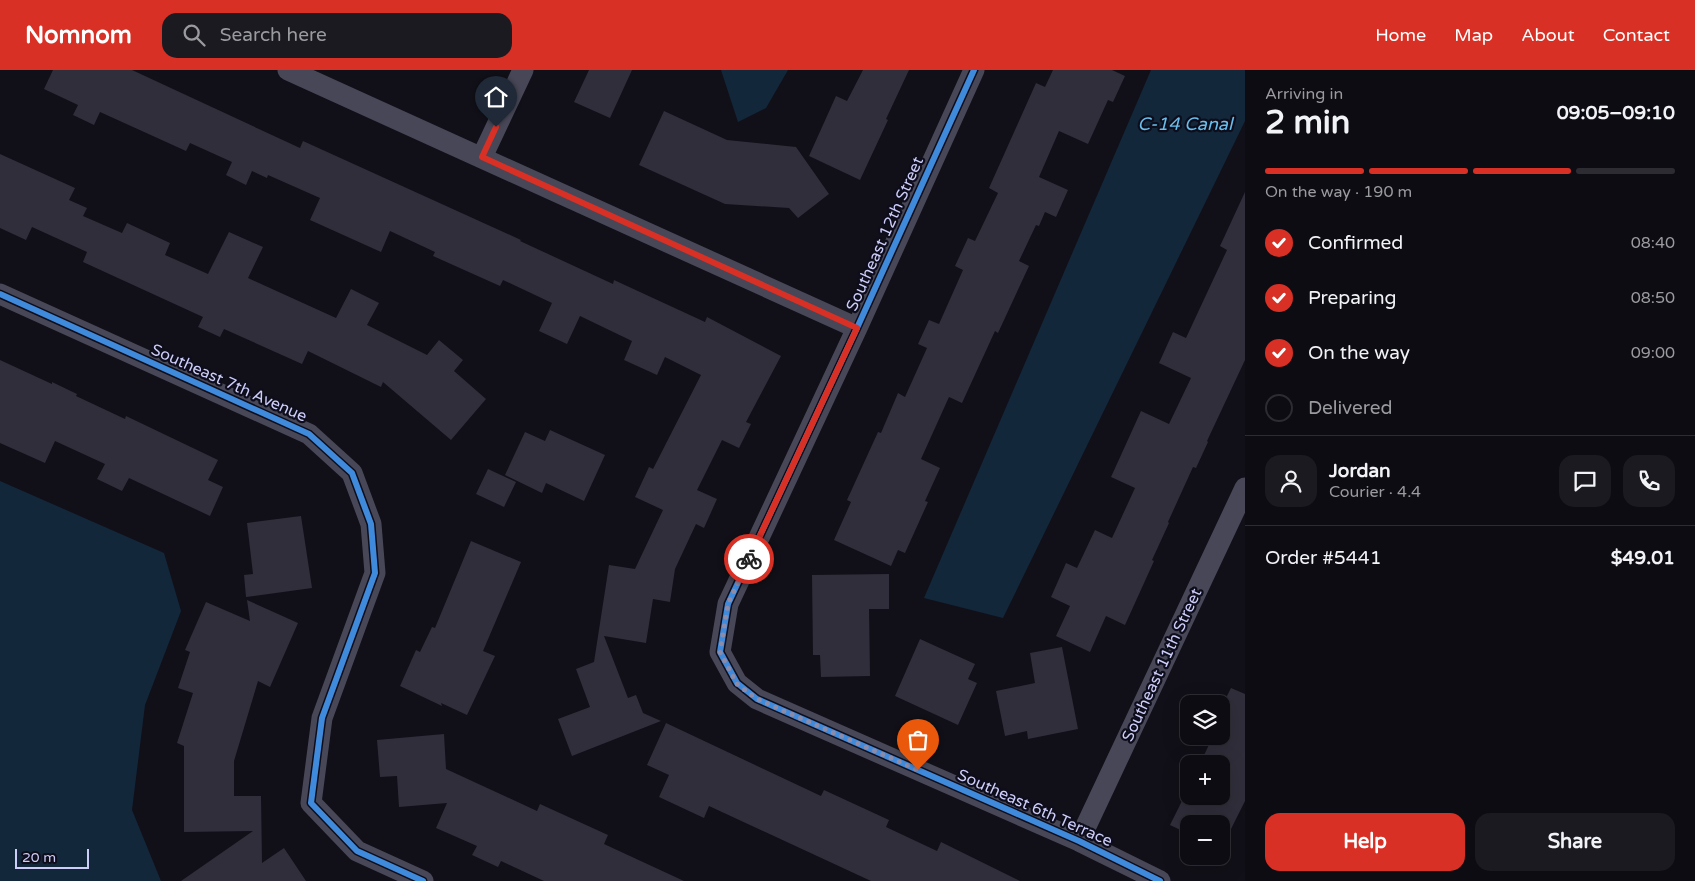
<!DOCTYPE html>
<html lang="en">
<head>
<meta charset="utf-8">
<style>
  :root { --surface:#0d0c12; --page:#1b1a20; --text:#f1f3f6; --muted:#9a9b9f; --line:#2d2c32; --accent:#d93025 }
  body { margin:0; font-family:"Varela Round",sans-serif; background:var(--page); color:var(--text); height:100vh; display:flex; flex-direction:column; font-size:19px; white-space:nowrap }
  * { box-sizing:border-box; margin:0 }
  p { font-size:16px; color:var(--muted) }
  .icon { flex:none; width:28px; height:28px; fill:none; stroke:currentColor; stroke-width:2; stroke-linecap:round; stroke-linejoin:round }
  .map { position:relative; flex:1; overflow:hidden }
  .sheet { display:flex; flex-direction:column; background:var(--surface); width:450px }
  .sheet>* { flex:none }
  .controls { position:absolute; left:1180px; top:625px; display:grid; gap:10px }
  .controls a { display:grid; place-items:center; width:50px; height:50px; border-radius:10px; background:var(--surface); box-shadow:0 5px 20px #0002,0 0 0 1px var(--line); font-size:25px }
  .scale { position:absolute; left:15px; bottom:12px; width:74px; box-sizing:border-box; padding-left:5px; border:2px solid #cdcdf9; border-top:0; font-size:14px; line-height:18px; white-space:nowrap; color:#cdcdf9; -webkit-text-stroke:4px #0e0d1b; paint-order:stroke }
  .pin { position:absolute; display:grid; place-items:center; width:42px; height:42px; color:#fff; margin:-51px -21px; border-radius:50% 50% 50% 0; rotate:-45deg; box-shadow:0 0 5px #0007 }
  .pin .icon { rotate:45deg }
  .courier { position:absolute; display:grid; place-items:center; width:50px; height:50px; margin:-25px; border:4px solid #d93025; border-radius:50%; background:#fff; color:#222; box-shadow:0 1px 6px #0007 }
  .summary em { font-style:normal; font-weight:800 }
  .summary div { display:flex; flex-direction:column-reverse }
  .summary { display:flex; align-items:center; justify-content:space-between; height:85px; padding:0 20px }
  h1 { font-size:32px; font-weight:800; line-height:38px }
  .bar { display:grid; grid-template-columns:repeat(4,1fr); gap:8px 5px; align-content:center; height:60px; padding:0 20px }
  .bar i { height:6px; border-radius:4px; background:var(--line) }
  .bar .on { background:var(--accent) }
  .bar p { grid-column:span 4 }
  .line { display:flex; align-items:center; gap:12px; padding:0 20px; border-top:1px solid var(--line) }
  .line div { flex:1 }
  .round { display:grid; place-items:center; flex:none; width:52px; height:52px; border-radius:15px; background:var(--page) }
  ol { padding:0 20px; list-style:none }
  li { display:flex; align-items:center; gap:15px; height:55px }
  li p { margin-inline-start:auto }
  li .icon { padding:5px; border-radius:50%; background:var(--accent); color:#fff; stroke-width:4 }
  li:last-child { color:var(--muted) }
  li i { width:28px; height:28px; border:2px solid var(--line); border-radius:50% }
  .primary-button { display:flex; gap:10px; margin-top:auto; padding:10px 20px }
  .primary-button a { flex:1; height:58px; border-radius:15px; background:var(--accent); color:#fff; font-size:20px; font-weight:800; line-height:58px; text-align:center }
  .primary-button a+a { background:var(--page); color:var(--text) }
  header { display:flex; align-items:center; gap:30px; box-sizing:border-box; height:70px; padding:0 25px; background:var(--accent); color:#fff }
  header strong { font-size:24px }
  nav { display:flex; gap:28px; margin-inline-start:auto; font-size:18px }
  .search { width:350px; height:45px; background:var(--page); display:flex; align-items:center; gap:12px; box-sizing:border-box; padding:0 18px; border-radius:15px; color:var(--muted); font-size:19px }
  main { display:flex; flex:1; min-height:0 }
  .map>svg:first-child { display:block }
</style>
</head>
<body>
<header>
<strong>Nomnom</strong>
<div class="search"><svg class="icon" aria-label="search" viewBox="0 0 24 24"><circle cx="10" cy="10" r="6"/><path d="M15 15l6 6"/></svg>Search here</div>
<nav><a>Home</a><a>Map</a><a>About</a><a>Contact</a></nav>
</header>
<main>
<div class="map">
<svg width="1245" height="811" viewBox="0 0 1245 811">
  <rect width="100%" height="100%" fill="#111018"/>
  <path fill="#13273b" d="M721,0H788L766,38L738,52Z
    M1151,0H1245V51L1003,548L924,528Z
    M0,411L164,483L181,541L145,635L132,740L161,811H0Z"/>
  <path fill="#2f2e3a" d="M53,0H132L300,78L303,71L521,170L520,171L613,214L614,210L705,252L707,247L781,286L746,352L751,354L739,378L722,370L697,420L717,429L704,458L696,454L675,499L670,532L653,529L646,573L604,566L628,628L636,625L643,643L661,651L572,686L558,649L590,637L576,599L594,592L609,495L635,499L663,440L635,427L649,397L653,399L701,305L665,287L657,305L624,290L632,271L580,246L567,274L539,261L552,233L503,210L500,216L433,186L435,182L390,161L381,182L310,150L320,128L268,105L267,108L252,101L246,115L226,105L232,92L190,73L186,81L100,42L94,55L73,45L78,35L44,19Z
    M589,0H632L610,48L574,32Z
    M863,0H909L886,49L888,50L860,110L809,86L836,26L847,31Z
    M1053,0H1112L1125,6L1113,32L1108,30L1088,74L1059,61L1039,107L1068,120L1056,147L1045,142L1039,156L1036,155L1019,191L1029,196L998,263L995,261L962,333L949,327L921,389L940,398L925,431L928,432L905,483L898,480L891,496L834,470L851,432L847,430L878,362L881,363L898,323L905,327L927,278L918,274L929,250L939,254L963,200L955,196L968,168L975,171L998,123L989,118L1036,13L1045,17Z
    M664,41L727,70L796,77L829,124L798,148L789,138L725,134L639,95Z
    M0,84L75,118L69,130L87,138L83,146L122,163L127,153L170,173L165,185L208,204L229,162L263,177L248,208L336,248L351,219L379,233L367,255L427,285L439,270L463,290L454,301L486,329L451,370L383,312L381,317L308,281L302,294L224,259L220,267L198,257L203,247L83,192L87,182L32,157L26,170L0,158Z
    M1245,122V290L1207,371L1208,372L1196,398L1193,397L1168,452L1169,453L1152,490L1154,491L1125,555L1106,546L1090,582L1056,566L1070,536L1051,527L1066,493L1077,498L1095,460L1112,468L1135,418L1111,407L1141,341L1169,354L1191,308L1159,293L1173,262L1186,268L1227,180L1220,176Z
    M0,290L52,314V312L77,324L76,326L125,349L126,346L218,390L208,410L223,417L210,446L129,408L122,421L97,409L105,394L55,371L45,393L0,373Z
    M550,360L605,385L584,431L546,413L542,423L505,405L525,362L545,371Z
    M488,399L516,412L504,437L476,424Z
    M301,446L312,518L246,527L244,505L253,504L247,453Z
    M471,471L521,492L483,581L495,586L467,645L441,633L442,636L400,616L416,580L420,582L432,557L435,558Z
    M889,504V539H869L870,606L821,607L820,585H813L812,505Z
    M247,530L298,553L270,617L258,611L234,691V726H261L262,793L284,778L306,811H181L253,761L184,762V676L177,673L193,623L178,618L190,582L185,580L206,532L250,551Z
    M920,569L975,594L968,609L977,613L958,655L895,626Z
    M1062,577L1078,659L1028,669L1027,661L1005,666L996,621L1035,613L1030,583Z
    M1231,618L1245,624V731L1221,779V754H1189V764L1170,755L1189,717V726H1221V694H1200L1213,666H1221V638Z
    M666,653L821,726L824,720L889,750L886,757L937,781L941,772L1020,811H871L709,736L704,748L659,727L669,705L647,695Z
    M444,664L446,699L537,741L540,734L608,765L604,774L684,811H544L501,791L498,797L472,785L477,776L436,758L447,733L399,737L397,706L380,707L377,670Z"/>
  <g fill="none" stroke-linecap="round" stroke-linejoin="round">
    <path stroke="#474757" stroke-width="21" d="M288,0L857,258
      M974,0L857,258L728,534L720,582L737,613L757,629L1079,771L1160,811
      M482,87L523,0
      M0,224L309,364L352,403L371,454L375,503L322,648L311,733L357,781L423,811
      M1079,771L1245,418"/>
    <defs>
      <path id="cycleway" d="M974,0L857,258L728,534L720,582L737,613L757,629L1079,771L1160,811
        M0,224L309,364L352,403L371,454L375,503L322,648L311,733L357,781L423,811"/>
    </defs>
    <use href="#cycleway" stroke="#0e0d1b" stroke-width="9"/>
    <use href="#cycleway" stroke="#408adc" stroke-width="6"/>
  </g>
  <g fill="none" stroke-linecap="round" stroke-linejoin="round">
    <path stroke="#8b8baa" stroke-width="5" stroke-dasharray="0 9" d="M749,489L728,534L720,582L737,614L757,629L918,700"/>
    <path stroke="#d93025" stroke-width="6" d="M496,57L482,87L857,258L749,489"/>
  </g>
  <g text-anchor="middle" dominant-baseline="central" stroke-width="4.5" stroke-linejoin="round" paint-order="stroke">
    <g font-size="16" fill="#cdcdf9" stroke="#0e0d1b">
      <text transform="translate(885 164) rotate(-66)">Southeast 12th Street</text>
      <text transform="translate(229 313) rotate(24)">Southeast 7th Avenue</text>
      <text transform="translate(1162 595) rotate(-65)">Southeast 11th Street</text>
      <text transform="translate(1035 738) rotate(24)">Southeast 6th Terrace</text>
    </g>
    <g font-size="18" font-style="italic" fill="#68beec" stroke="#0e0d1b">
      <text x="1185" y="54">C-14 Canal</text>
    </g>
  </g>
</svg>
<div class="controls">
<a><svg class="icon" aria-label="layers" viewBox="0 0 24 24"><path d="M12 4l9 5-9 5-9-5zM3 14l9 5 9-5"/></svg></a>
<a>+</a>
<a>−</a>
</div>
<div class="scale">20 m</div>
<div class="pin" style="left:918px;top:700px;background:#ea580c"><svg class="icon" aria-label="bag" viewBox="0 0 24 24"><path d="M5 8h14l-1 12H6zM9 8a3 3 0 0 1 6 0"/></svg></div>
<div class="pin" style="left:496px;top:57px;background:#1f2937"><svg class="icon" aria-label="home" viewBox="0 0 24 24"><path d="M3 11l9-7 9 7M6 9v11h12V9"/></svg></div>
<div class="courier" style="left:749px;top:489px"><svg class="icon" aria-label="bike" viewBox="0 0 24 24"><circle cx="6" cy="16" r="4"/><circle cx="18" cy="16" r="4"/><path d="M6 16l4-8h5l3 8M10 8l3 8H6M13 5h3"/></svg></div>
</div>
<section class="sheet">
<div class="summary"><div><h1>2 min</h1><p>Arriving in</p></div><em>09:05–09:10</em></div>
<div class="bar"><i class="on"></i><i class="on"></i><i class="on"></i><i></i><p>On the way · 190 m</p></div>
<ol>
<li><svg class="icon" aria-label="check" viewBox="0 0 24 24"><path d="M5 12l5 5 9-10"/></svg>Confirmed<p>08:40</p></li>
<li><svg class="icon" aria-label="check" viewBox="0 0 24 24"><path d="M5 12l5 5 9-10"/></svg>Preparing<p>08:50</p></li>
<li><svg class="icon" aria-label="check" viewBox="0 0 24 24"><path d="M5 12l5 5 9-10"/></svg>On the way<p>09:00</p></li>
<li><i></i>Delivered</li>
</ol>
<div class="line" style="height:90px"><a class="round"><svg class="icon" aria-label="person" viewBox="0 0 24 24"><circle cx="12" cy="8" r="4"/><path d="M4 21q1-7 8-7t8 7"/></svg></a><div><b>Jordan</b><p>Courier · 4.4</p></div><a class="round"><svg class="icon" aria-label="chat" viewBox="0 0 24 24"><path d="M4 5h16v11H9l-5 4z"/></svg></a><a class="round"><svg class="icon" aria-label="phone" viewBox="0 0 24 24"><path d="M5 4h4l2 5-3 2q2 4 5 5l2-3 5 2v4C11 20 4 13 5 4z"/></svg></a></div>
<div class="line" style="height:65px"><div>Order #5441</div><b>$49.01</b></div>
<div class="primary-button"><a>Help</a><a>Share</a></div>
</section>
</main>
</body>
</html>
